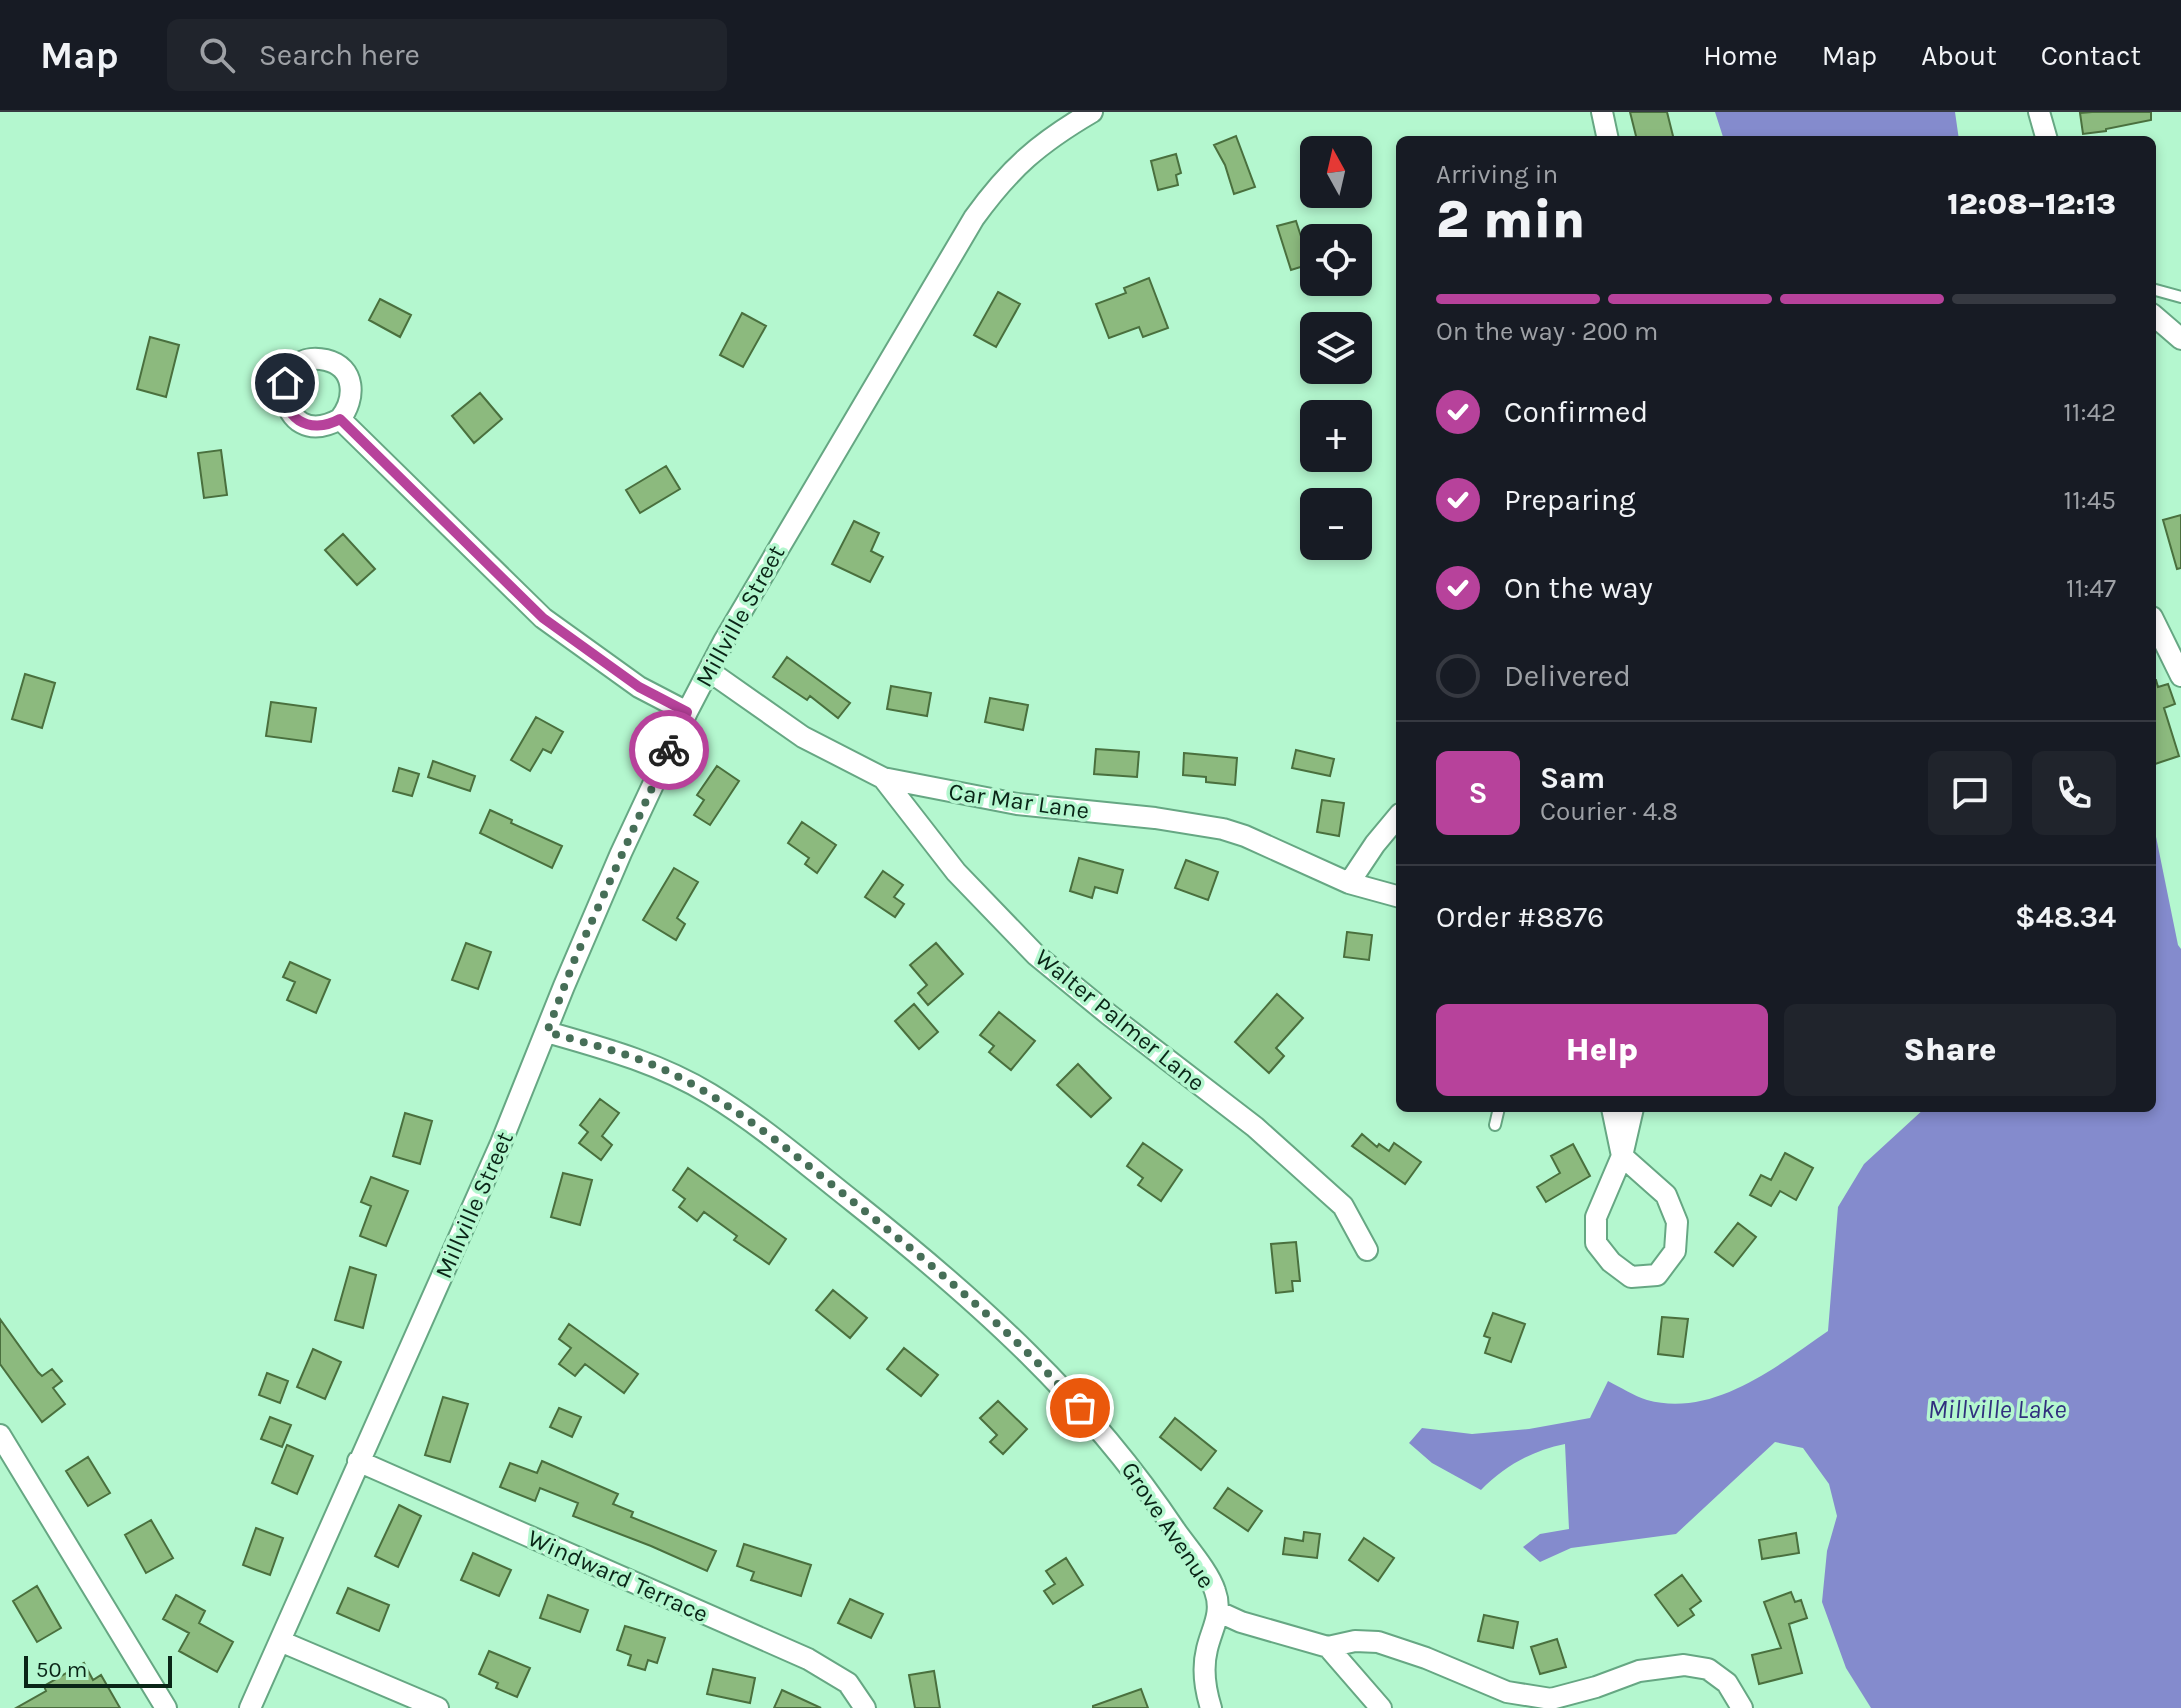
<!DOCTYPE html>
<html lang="en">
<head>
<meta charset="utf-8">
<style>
  :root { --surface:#171b24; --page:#20242c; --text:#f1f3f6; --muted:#9ea1a6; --line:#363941; --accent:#b7429b }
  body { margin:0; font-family:Karla,sans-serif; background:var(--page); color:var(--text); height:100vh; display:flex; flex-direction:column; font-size:30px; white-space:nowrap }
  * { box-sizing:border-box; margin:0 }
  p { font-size:26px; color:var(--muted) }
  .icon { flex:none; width:44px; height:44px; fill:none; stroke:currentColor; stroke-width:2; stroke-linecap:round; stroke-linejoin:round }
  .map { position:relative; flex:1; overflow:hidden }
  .panel { position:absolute; left:1396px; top:24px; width:760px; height:976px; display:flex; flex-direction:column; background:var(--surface); border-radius:12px; box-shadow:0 4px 12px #0003 }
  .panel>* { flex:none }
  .needle { width:52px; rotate:352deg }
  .controls { position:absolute; left:1300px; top:24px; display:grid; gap:16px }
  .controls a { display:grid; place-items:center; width:72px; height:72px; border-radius:12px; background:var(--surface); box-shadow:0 4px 12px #0003; font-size:40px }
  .scale { position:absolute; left:24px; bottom:20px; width:148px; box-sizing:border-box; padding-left:8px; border:4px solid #0a2517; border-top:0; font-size:22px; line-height:28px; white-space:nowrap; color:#0a2517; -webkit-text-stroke:6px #b4f7cf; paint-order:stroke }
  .pin { position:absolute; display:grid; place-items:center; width:68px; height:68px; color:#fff; margin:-34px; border:4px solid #fff; border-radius:50%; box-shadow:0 2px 8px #0007 }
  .courier { position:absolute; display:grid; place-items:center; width:80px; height:80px; margin:-40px; border:6px solid #b7429b; border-radius:50%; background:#fff; color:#222; box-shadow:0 2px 10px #0007 }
  .summary em { font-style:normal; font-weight:800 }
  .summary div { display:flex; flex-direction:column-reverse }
  .summary { display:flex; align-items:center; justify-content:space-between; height:136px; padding:0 40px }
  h1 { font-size:52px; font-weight:800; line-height:60px }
  .bar { display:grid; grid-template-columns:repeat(4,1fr); gap:12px 8px; align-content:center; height:96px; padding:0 40px }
  .bar i { height:10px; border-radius:6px; background:var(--line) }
  .bar .on { background:var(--accent) }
  .bar p { grid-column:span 4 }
  .line { display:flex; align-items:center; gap:20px; padding:0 40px; border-top:2px solid var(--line) }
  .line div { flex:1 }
  .round { display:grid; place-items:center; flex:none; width:84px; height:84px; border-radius:12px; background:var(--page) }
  ol { padding:0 40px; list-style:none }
  li { display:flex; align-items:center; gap:24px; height:88px }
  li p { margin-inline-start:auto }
  li .icon { padding:8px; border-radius:50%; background:var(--accent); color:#fff; stroke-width:4 }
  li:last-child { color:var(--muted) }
  li i { width:44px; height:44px; border:4px solid var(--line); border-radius:50% }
  .primary-button { display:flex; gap:16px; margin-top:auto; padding:16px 40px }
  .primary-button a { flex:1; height:92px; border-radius:12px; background:var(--accent); color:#fff; font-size:32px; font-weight:800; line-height:92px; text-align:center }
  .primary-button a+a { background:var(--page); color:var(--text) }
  header { display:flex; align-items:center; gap:48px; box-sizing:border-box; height:112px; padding:0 40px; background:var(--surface); border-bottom:2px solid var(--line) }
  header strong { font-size:38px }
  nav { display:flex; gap:44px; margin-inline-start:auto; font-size:28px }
  .search { width:560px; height:72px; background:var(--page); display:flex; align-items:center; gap:20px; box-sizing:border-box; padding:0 28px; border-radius:12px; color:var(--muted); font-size:30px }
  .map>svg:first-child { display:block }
</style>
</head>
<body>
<header>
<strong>Map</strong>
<div class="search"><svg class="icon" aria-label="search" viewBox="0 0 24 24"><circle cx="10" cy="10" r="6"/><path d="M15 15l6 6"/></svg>Search here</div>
<nav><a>Home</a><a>Map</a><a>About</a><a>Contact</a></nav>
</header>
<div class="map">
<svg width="2181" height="1596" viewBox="0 0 2181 1596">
  <rect width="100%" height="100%" fill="#b4f7cf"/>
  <path fill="#848bcd" d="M1715,0H1955L1959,28H1724Z
    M2152,705L2178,833L2181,837V1596H1871L1846,1556L1822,1490L1827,1439L1837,1404L1829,1372L1803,1336L1775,1330L1676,1422L1571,1436L1540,1450L1523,1435L1540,1422L1569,1417L1565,1332C1531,1339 1505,1354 1481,1378L1432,1351L1409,1331L1422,1316L1472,1322L1529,1317L1590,1306L1608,1269C1620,1275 1634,1284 1647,1288C1714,1306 1777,1254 1828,1219L1838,1095L1864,1052L1925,996H2152Z"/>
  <path fill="#8cba7e" stroke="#4a703e" stroke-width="2" d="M1630,0H1667L1674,28H1637Z
    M2092,0H2151V8L2106,17V19L2083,22L2080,1Z
    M1236,24L1255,75L1234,82L1225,53L1214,33Z
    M1176,42L1181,61L1176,63L1178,73L1158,78L1151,49Z
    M1296,109L1310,152L1291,158L1277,114Z
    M1149,166L1168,216L1143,225L1139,215L1109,226L1096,192L1126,181L1124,176Z
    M998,180L1020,192L996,235L974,223Z
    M380,187L411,203L400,225L369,208Z
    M742,201L766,214L743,255L720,243Z
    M150,225L179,233L166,285L137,277Z
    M480,281L502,307L474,331L452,304Z
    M221,338L227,383L204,386L198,341Z
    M666,354L680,377L640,401L626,378Z
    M2181,403V456L2177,457L2163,408Z
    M854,409L879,421L871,439L883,445L870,470L832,452Z
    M343,422L375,457L357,473L325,438Z
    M787,545L850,591L838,606L810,584L807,588L773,565Z
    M25,562L55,571L42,616L12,607Z
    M2152,568H2156L2158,575L2168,572L2175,592L2164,596L2179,644L2152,653Z
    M891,574L931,581L927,604L887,597Z
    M990,586L1028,593L1023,618L985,610Z
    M271,590L316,596L311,630L266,624Z
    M536,605L563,620L551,641L543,637L530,659L511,648Z
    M1096,637L1139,640L1137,665L1094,662Z
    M1296,638L1334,647L1330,664L1292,656Z
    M1184,641L1237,646L1235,673L1206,670V665L1183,663Z
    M433,649L475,664L470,679L428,665Z
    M717,654L739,669L710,713L694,703L704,688L697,683Z
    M399,656L419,662L412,684L393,679Z
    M1322,688L1344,691L1339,724L1317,720Z
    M490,698L512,708L511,711L562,734L552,756L480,721Z
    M802,710L836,733L817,761L805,752L809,746L788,731Z
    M1079,746L1123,758L1117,781L1095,775L1092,786L1070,779Z
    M1186,748L1218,760L1208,788L1175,776Z
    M674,756L698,770L677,806L685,812L676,828L643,808Z
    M883,759L903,773L894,785L904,792L895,805L865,785Z
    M1347,820L1372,823L1369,848L1344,845Z
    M466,831L491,840L478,877L452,868Z
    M936,831L963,862L928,893L918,881L927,873L910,853Z
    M290,850L330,868L316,901L287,888L295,870L283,865Z
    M1277,882L1303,906L1276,936L1284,944L1269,961L1235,930Z
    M914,892L938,920L919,937L895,909Z
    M999,900L1035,929L1011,958L989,940L994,934L980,923Z
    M1078,952L1111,986L1091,1005L1057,973Z
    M600,987L619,1001L602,1024L612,1033L601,1048L579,1031L588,1020L580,1013Z
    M405,1001L432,1009L420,1052L393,1044Z
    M1362,1022L1377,1035L1379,1032L1389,1039L1394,1031L1421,1050L1405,1072L1352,1034Z
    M1143,1031L1182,1058L1161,1089L1138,1073L1143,1066L1127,1054Z
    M1573,1032L1590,1064L1546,1090L1537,1075L1560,1061L1551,1044Z
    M1785,1041L1813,1056L1796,1088L1780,1079L1771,1094L1750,1083L1761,1063L1771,1068Z
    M688,1056L786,1127L769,1152L734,1128L737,1124L704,1100L697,1109L679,1095L685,1087L673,1078Z
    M563,1061L592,1068L580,1113L551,1105Z
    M371,1065L408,1079L386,1134L360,1124L371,1094L361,1090Z
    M1738,1111L1756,1125L1733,1154L1715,1140Z
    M1296,1130L1300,1169H1292L1293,1179L1276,1181L1271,1132Z
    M350,1155L376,1163L363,1216L335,1208Z
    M833,1178L867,1206L850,1226L816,1198Z
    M1493,1201L1525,1212L1511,1250L1485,1241L1490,1226L1484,1224Z
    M1662,1205L1688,1207L1683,1245L1658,1242Z
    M0,1207L38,1260L42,1264L52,1257L62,1269L53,1276L65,1292L42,1310L0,1252Z
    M569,1212L638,1262L624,1281L585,1252L575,1264L559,1252L571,1236L559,1227Z
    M904,1236L938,1263L921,1284L887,1257Z
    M313,1237L341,1250L325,1287L297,1275Z
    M267,1261L288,1269L280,1291L259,1283Z
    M443,1285L468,1292L450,1350L425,1343Z
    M998,1289L1027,1317L1003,1342L990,1330L997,1323L980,1306Z
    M559,1296L581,1305L572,1325L550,1315Z
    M270,1305L291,1313L282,1335L261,1327Z
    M1175,1306L1216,1339L1201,1358L1160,1325Z
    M287,1333L313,1344L297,1382L272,1371Z
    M88,1345L110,1381L88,1394L66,1359Z
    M542,1349L618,1382L613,1392L633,1400L631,1405L716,1439L707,1459L651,1434L573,1404L578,1391L540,1376L535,1389L500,1375L510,1351L537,1361Z
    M1228,1376L1262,1399L1248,1419L1214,1396Z
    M399,1393L421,1404L398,1455L375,1444Z
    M151,1408L173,1446L146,1461L125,1423Z
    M256,1416L283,1426L270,1463L243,1453Z
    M1304,1420L1320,1422L1317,1446L1283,1442L1285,1426L1303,1429Z
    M1796,1421L1799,1441L1762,1447L1759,1428Z
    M1364,1426L1394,1446L1378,1469L1349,1448Z
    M744,1432L811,1453L801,1484L751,1468L754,1460L737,1454Z
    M473,1441L511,1458L499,1484L461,1468Z
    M1066,1446L1083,1473L1053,1492L1044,1479L1055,1472L1046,1459Z
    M1682,1463L1701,1489L1690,1497L1694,1503L1678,1514L1655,1483Z
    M37,1474L61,1516L37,1530L13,1489Z
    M348,1476L389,1493L379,1519L337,1501Z
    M1791,1480L1795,1490L1801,1488L1807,1506L1789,1512L1802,1561L1759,1572L1752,1543L1781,1536L1764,1490Z
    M176,1483L205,1499L199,1511L233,1530L217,1560L179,1539L189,1521L163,1507Z
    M548,1483L588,1498L580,1520L540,1506Z
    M850,1487L883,1502L871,1526L838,1511Z
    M1484,1503L1518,1510L1513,1536L1478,1529Z
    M625,1514L665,1526L657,1551L648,1548L645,1558L628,1553L631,1543L617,1538Z
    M1557,1527L1566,1555L1540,1562L1531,1535Z
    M489,1539L530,1556L517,1585L496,1576L498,1571L479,1562Z
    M84,1551L93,1568L101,1563L120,1596H16L46,1579L44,1574Z
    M713,1557L755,1566L750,1591L707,1582Z
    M934,1559L940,1596H915L909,1563Z
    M1141,1577L1148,1596H1093V1594Z
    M782,1578L821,1596H774Z"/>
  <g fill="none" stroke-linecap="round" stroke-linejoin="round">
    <defs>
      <path id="service" d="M2152,177L2181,185
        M1495,1013L1499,996"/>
      <path id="minor" d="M1602,0L1608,28
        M2039,0L2047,28
        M2152,202L2181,227
        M340,307C275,343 265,234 326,248C356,255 356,287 340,307L543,506L639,575L687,600
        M2152,505L2181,564
        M709,559L803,625L883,666L1017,692L1155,706L1223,717L1245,724L1349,771L1400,785
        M883,666L956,760L1036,843L1108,902L1255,1015L1343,1094L1367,1138
        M1349,771L1375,732L1400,702
        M547,920C603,936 659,951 710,982C761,1013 808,1054 855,1091C977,1188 1088,1287 1175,1418C1187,1435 1209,1460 1215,1479C1223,1501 1212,1516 1207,1537C1202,1557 1205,1577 1211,1596
        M1612,996L1622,1044L1666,1083L1677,1110L1675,1139L1657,1163L1631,1165L1611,1150L1596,1131V1105L1622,1044L1633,996
        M0,1323L166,1596
        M358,1349L808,1547L848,1571L865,1596
        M1219,1500L1241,1510L1328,1535L1355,1529L1378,1530L1426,1546L1507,1580L1551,1587L1596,1575L1639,1559L1684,1553L1708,1557L1727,1571L1742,1596
        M280,1529L438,1596
        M1328,1535L1381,1596
        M250,1596L501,1031L564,874L621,741L687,600L724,529L974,106C1010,56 1039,31 1092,0"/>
    </defs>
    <use href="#service" stroke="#66a783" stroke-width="14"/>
    <use href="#minor" stroke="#66a783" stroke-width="24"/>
    <use href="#service" stroke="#fff" stroke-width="10"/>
    <use href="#minor" stroke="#fff" stroke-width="20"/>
  </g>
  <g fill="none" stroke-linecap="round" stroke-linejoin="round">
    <path stroke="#466e57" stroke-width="8" stroke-dasharray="0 14.4" d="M669,638L574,849L547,920C589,932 633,942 673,962C738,995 795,1043 851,1088C932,1153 1011,1218 1080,1296"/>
    <path stroke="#b7429b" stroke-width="10" d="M285,271C280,306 309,324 340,307L543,506L639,575L687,600L669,638"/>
  </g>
  <g text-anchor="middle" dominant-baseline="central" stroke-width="7" stroke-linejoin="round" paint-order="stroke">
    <g font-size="24" fill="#0a2517" stroke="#b4f7cf">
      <text transform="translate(740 504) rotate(-61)">Millville Street</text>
      <text transform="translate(1019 689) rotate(8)">Car Mar Lane</text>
      <text transform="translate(1120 908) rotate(39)">Walter Palmer Lane</text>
      <text transform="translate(474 1093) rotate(-66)">Millville Street</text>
      <text transform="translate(1168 1413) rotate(56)">Grove Avenue</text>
      <text transform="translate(618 1464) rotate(24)">Windward Terrace</text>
    </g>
    <g font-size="26" font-style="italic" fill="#31307e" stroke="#b4f7cf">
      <text x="1997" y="1297">Millville Lake</text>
    </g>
  </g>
</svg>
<div class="controls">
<a><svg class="needle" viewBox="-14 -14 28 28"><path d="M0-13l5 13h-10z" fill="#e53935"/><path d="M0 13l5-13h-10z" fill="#9ea1a6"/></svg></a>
<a><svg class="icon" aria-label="locate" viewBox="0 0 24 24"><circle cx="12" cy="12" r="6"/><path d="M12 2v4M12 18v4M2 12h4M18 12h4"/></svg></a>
<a><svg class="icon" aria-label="layers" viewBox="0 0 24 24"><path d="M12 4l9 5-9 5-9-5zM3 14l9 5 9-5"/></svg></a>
<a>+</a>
<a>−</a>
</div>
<div class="scale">50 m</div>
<div class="pin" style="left:1080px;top:1296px;background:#ea580c"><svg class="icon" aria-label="bag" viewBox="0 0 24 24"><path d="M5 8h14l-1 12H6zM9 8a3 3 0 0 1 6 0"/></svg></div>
<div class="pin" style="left:285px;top:271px;background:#1f2937"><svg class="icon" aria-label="home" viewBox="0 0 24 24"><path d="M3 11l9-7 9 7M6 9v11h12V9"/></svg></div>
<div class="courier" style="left:669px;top:638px"><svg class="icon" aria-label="bike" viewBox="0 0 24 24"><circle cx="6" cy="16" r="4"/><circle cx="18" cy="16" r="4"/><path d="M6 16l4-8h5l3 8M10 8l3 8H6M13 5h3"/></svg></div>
<section class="panel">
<div class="summary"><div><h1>2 min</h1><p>Arriving in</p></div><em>12:08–12:13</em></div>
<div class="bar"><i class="on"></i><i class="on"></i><i class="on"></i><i></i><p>On the way · 200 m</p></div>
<ol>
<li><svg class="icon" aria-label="check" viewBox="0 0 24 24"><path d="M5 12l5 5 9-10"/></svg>Confirmed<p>11:42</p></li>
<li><svg class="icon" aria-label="check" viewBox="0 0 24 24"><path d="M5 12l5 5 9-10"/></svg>Preparing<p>11:45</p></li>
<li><svg class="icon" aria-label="check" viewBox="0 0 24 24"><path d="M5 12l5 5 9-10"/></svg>On the way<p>11:47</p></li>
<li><i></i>Delivered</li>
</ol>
<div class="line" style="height:144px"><b class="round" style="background:var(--accent);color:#fff">S</b><div><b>Sam</b><p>Courier · 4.8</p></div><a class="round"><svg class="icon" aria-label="chat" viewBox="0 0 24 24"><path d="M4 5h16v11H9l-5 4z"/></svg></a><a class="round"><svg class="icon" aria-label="phone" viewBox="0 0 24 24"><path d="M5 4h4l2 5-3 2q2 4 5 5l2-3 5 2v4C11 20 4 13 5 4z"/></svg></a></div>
<div class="line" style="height:104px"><div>Order #8876</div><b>$48.34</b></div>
<div class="primary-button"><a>Help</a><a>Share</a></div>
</section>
</div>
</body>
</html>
